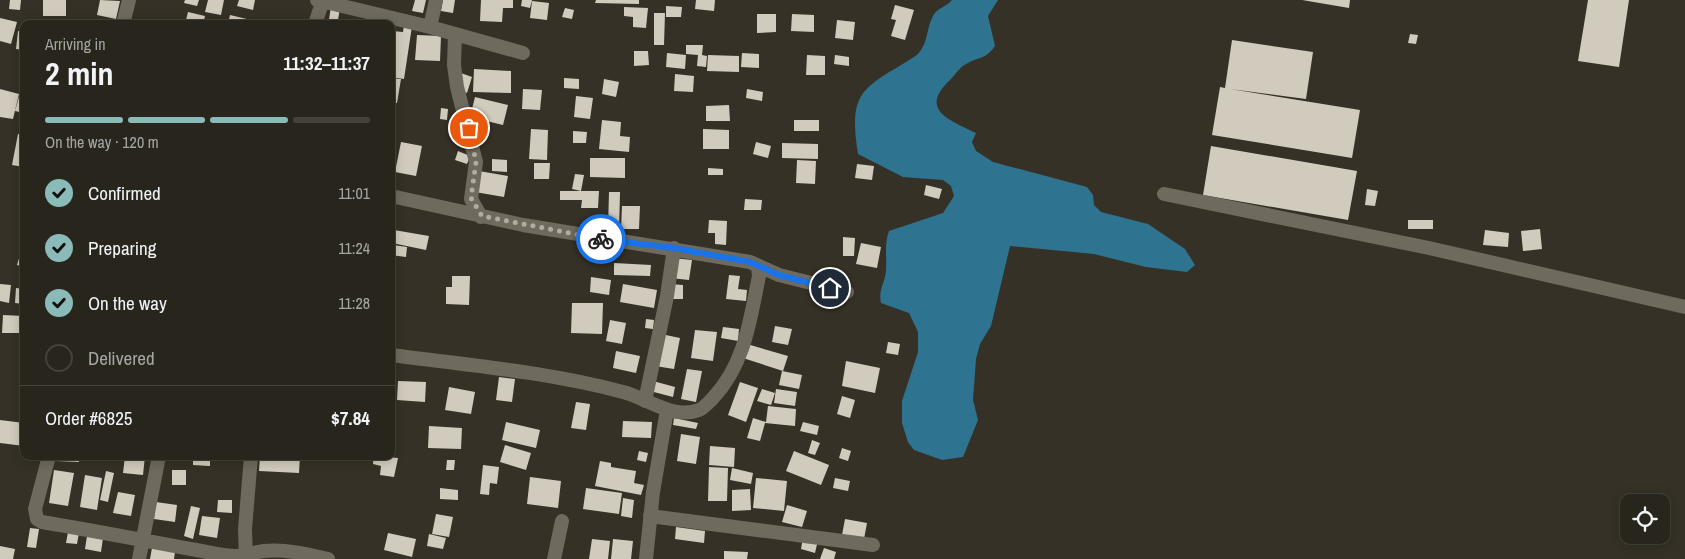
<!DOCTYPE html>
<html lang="en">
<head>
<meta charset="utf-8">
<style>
  :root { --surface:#28251c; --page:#302d25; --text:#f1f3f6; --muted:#a5a5a3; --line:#44423b; --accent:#8bbbb9 }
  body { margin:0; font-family:"Archivo Narrow",sans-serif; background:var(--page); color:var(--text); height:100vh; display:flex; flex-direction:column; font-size:19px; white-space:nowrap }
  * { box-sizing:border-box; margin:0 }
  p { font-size:16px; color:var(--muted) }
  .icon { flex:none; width:28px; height:28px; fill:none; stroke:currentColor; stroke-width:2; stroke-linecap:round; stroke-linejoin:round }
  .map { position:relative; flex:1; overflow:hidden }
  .sheet { position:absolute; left:20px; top:20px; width:375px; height:440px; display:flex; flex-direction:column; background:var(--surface); border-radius:10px; box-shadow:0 2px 12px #0003,0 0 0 1px var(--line) }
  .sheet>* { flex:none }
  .tools { position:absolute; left:1620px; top:494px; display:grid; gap:10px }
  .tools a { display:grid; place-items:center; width:50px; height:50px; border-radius:10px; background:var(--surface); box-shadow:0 2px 12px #0003,0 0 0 1px var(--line); font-size:25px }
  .pin { position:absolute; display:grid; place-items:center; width:42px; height:42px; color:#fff; margin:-21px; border:2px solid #fff; border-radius:50%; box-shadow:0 1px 5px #0007 }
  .courier { position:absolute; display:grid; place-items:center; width:50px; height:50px; margin:-25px; border:4px solid #1a73e8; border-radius:50%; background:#fff; color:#222; box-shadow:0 1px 6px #0007 }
  .headline em { font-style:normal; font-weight:700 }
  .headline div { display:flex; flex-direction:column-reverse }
  .headline { display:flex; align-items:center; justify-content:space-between; height:85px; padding:0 25px }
  h1 { font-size:32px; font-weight:700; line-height:38px }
  .bar { display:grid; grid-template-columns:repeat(4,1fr); gap:8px 5px; align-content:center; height:60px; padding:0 25px }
  .bar i { height:6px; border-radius:4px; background:var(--line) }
  .bar .active { background:var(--accent) }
  .bar p { grid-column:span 4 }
  .line { display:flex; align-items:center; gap:12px; padding:0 25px; border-top:1px solid var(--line) }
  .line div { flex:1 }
  ol { padding:0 25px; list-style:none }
  li { display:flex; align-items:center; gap:15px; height:55px }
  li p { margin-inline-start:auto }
  li .icon { padding:5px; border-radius:50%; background:var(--accent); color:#111; stroke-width:4 }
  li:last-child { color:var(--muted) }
  li i { width:28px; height:28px; border:2px solid var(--line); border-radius:50% }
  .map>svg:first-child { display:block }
</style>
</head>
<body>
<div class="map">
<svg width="1685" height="559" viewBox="0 0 1685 559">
  <rect width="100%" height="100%" fill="#363126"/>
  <path fill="#2e7490" d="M952,0H998L988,16L995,46C985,60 980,56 966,64C959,68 956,74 950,80C918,110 950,120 976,133L972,142L976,151L993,162L1087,187L1093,195L1094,205L1101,212L1148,224L1185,249L1195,265L1187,272L1146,267L1094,254L1010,246L991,326L980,344L976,359L973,400L978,420L963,457L942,460L914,450L908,442L902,423V401L918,352V332L909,313L881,303C878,290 885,283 886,271C887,256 884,245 889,231L943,213L954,196L951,186L943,180L903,177L858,154C847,87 866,88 917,55C928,44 926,31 932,18C936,8 945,8 952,0Z"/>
  <path fill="#d1cbbe" d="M10,0H21L20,10L9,9Z
    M43,0H66V16H43Z
    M100,0L120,1L116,19L97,15Z
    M185,0H199L197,6L184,3Z
    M208,0H224L221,15L205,12Z
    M239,0H255L253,10L237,6Z
    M415,0H426L423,13L412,11Z
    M443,0H455L453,13L441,11Z
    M481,0H513V8H503L502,22L480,21Z
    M522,0H532L530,8L521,6Z
    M596,0H639V4L595,3Z
    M696,0H715L714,11L695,9Z
    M1302,0H1350L1349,8Z
    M1588,0H1629L1619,67L1578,61Z
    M532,1L549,3L547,20L530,18Z
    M895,5L914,10L905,40L891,36L896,20L891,19Z
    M666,6L682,7L681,17H666Z
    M331,7L340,8L338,20L329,19Z
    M624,7L648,8L646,28L633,27V17L624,16Z
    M565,8L574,10L572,19L562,17Z
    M188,12L205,16L203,24H185Z
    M654,13H665L664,45H654Z
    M757,14H776V32L757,33Z
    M792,14L814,15V32L791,31Z
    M230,15L251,20L250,24H228Z
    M0,18L17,22L11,44L0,41Z
    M837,20L855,22L853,40L835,38Z
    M404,25L412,26L404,79L391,77L392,31L403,32Z
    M18,31L24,32V50L16,49Z
    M1410,34L1418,35L1416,44L1408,43Z
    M417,35L441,36L440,61L415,60Z
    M1232,40L1313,52L1306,99L1230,89L1360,110L1352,158L1212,135L1220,87L1225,88Z
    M686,45H703L702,55L707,56L706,67L697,66L698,55L686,54Z
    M634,51H648L649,65L634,66Z
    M667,53L686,55L685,69L666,67Z
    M742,53L759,54V68L741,67Z
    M708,55L739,56V72L707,71Z
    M807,55L825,56V75H806Z
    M835,55L849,57V66L834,64Z
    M474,69L511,71V93L473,92Z
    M461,73L472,77L467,93L456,89Z
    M675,74L694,76L693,92L674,91Z
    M391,78L401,79L397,103L391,102Z
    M564,78L579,79V89L564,88Z
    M604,79L619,82L616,97L602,94Z
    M0,89L19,94L13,119L0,117Z
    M523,89L542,90L540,110L522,109Z
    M747,89L763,92L762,101L746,98Z
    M21,90L24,91V113L15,111Z
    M576,96L593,98L590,119L574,117Z
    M475,97L508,105L503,125L470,117Z
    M729,105L730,121H706V106Z
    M441,108L448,109L447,120L440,119Z
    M602,120L621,122L620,136L630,137L629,152L599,149Z
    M794,120H819V131H794Z
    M531,129L548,130L547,160L529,159Z
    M703,129L729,130V149H703Z
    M573,131L587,132L586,143H573Z
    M18,134L24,135V167L12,165Z
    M401,142L422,146L416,176L395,172Z
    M756,142L771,146L768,158L753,154Z
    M782,143L818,144V159L782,158Z
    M1211,146L1357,171L1348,220L1203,195Z
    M458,151L470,156L467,164L455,160Z
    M590,158H625V178L590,177Z
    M492,159L507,160V172L492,171Z
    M797,160L816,161L815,184L796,183Z
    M534,163H550L549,179H534Z
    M857,164L874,166L872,180L855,178Z
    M708,168L723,169V175H708Z
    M479,171L508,176L504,197L475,192Z
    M575,174L584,175L581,191L572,189Z
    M926,185L942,189L939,199L924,195Z
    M1367,189L1378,191L1375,206L1365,205Z
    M560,191H599L598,208H581L582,200H560Z
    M609,192H620L619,230L608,229Z
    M745,199L762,200L761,210H744Z
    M622,206H640L639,229H621Z
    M709,220L727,221L726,245L715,244V233H708Z
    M1408,220H1433V229H1408Z
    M1540,229L1542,249L1523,251L1521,231Z
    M394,230L429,236L426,250L392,243Z
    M1485,230L1509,233L1508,247L1483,245Z
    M843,237L855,238L854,256H843Z
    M861,243L881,247L877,268L856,264Z
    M393,245L407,247L406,257L391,255Z
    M20,255L24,256V267L17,265Z
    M673,258L692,260L689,280L670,278Z
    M614,263L651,265L650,276L614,275Z
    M729,275L740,276L738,289L747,290L746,301L726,299Z
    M452,276H470L469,305L446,304V287H452Z
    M591,277L611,280L609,295L590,292Z
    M0,284L11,285L9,303L0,301Z
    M623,284L657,290L654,308L620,302Z
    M670,284L683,285V299H670Z
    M16,288L24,289V304L15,303Z
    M572,303H603L602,334L571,333Z
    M3,315L24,316V333H2Z
    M646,319L654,320L653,329L645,328Z
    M610,320L626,323L622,344L606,341Z
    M775,326L792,329L788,345L772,342Z
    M723,327L739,329L738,341L721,338Z
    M695,330L717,332L713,361L691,358Z
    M661,334L680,338L674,369L655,366Z
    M888,342L900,344L898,355L886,353Z
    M747,344L788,356L783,371L743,358Z
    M616,351L640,356L636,373L613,368Z
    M846,361L880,368L875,393L842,386Z
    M687,369L702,371L696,402L681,399Z
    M782,371L802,375L799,389L779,385Z
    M499,377L515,379L512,402L496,400Z
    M398,381L426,382L425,402L397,400Z
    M653,381L675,387L673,397L650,391Z
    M740,382L758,388L746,422L728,415Z
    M449,387L475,392L471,414L445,410Z
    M762,389L775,393L771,405L757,401Z
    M776,389L797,392L795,406L774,403Z
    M842,396L855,400L850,418L837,414Z
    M576,402L590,404L586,430L571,428Z
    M768,406L796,409L795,426L765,423L760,441L747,438L753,418L766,422Z
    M674,418L698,423L696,429L673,425Z
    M0,420L24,423V446L0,443Z
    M623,421L652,422L651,438L622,437Z
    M506,422L540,430L536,448L502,440Z
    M803,422L819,426L817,435L800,431Z
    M429,426L462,428L461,449L428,448Z
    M681,434L700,437L696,464L677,461Z
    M812,440L820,443L815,455L808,453Z
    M505,445L531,453L526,470L500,462Z
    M710,446L735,448L734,467L709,465Z
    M842,448L851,451L848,461L839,458Z
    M639,451L648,453L646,462L637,460Z
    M794,451L829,465L821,485L786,471Z
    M55,456H79V462L55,461Z
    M125,456H145L143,475L123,473Z
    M193,456H210V466L193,465Z
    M260,456H300L299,473L259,471Z
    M374,456L398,458L394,477L380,475L381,466L373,464Z
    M447,460H455L454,470H446Z
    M600,461L611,463V467L636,471L634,483L644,485L641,495L595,486Z
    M483,465L499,467L497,484L490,483L489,495L480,494Z
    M709,467L728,468L727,501H708Z
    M732,468L753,473L751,484L730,480Z
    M54,470L74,473L68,506L49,503Z
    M172,470H186V485H172Z
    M106,471L114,473L108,502L100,500Z
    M85,475L102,478L97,510L80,507Z
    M530,477L561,481L558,508L527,504Z
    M756,478L787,481L784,511L753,508Z
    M835,478L850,481L848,491L833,488Z
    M440,488L458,490V500L440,499Z
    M586,488L622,493L619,514L583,509Z
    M750,489L751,510L732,511V490Z
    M118,492L135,495L131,516L113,513Z
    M623,498L634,500L632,518L621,516Z
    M218,500H232V513L217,512Z
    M156,502L177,505L175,522L154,519Z
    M787,505L807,511L802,527L782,522Z
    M191,506L200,508L193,539L184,536Z
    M436,514L453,517L449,537L432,534Z
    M202,516L220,518L217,538L199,535Z
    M845,519L867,523L864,539L842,535Z
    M676,527L705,531L704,543L675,539Z
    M30,528L39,529L36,548L27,547Z
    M68,532L79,533L77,544L66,543Z
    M388,533L416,539L412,557L384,550Z
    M429,534L446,538L443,549L427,546Z
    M87,536L103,538L101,552L85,549Z
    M803,537L818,540L815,553L801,549Z
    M592,539L610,541L608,559H589Z
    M613,539L633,541L631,559H611Z
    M0,546L15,549L13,559H0Z
    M152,548L175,552L174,559H150Z
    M824,548L836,552L834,559H820Z
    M724,551L748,552L747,559H724Z"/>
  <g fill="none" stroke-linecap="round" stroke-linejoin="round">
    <path stroke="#6f6a5e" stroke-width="14" d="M317,0L430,27L523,53
      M123,24L129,0
      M315,24L323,0
      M430,27L436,0
      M455,35L454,65L457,87L476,162L471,199L481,217
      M1164,194L1429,248L1685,307
      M391,196L523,225L750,262L779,275L847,292
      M391,355C468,365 548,372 623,392C647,398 673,420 699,410C704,408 709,402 713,398C745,364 750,320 759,276L758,267
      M645,401L667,296L674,248
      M49,456L35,509L37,519L42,522C102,532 162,544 223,555C241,558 248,553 264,551C286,549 307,554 328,559
      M650,516L873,545
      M139,559L159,456
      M246,559L245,529L251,456
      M554,559L562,521
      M646,559L653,492L667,410"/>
  </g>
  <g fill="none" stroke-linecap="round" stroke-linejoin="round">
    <path stroke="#b0aca4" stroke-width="5" stroke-dasharray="0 9" d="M469,128L476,162L471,198L482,216L601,239"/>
    <path stroke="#1a73e8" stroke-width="6" d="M601,239L674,248L750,262L779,275L830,288"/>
  </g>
</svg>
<div class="tools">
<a><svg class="icon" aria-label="locate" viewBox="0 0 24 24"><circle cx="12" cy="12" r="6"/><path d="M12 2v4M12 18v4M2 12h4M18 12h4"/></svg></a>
</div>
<div class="pin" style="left:469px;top:128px;background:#ea580c"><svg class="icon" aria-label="bag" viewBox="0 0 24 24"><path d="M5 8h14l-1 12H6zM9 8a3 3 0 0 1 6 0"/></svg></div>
<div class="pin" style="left:830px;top:288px;background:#1f2937"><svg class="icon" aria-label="home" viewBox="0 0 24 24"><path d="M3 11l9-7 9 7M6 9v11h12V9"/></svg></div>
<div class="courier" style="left:601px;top:239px"><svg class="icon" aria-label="bike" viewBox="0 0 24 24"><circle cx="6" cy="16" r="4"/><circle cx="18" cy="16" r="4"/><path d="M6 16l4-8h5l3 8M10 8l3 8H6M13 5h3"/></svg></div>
<section class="sheet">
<div class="headline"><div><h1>2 min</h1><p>Arriving in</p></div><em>11:32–11:37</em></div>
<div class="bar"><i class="active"></i><i class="active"></i><i class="active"></i><i></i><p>On the way · 120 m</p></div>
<ol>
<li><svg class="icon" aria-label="check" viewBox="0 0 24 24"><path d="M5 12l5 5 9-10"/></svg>Confirmed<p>11:01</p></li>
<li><svg class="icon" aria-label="check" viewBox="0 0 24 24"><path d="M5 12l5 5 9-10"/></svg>Preparing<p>11:24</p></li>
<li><svg class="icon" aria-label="check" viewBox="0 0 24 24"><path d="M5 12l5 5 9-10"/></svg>On the way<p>11:28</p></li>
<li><i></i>Delivered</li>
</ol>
<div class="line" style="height:65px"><div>Order #6825</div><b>$7.84</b></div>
</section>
</div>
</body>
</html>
